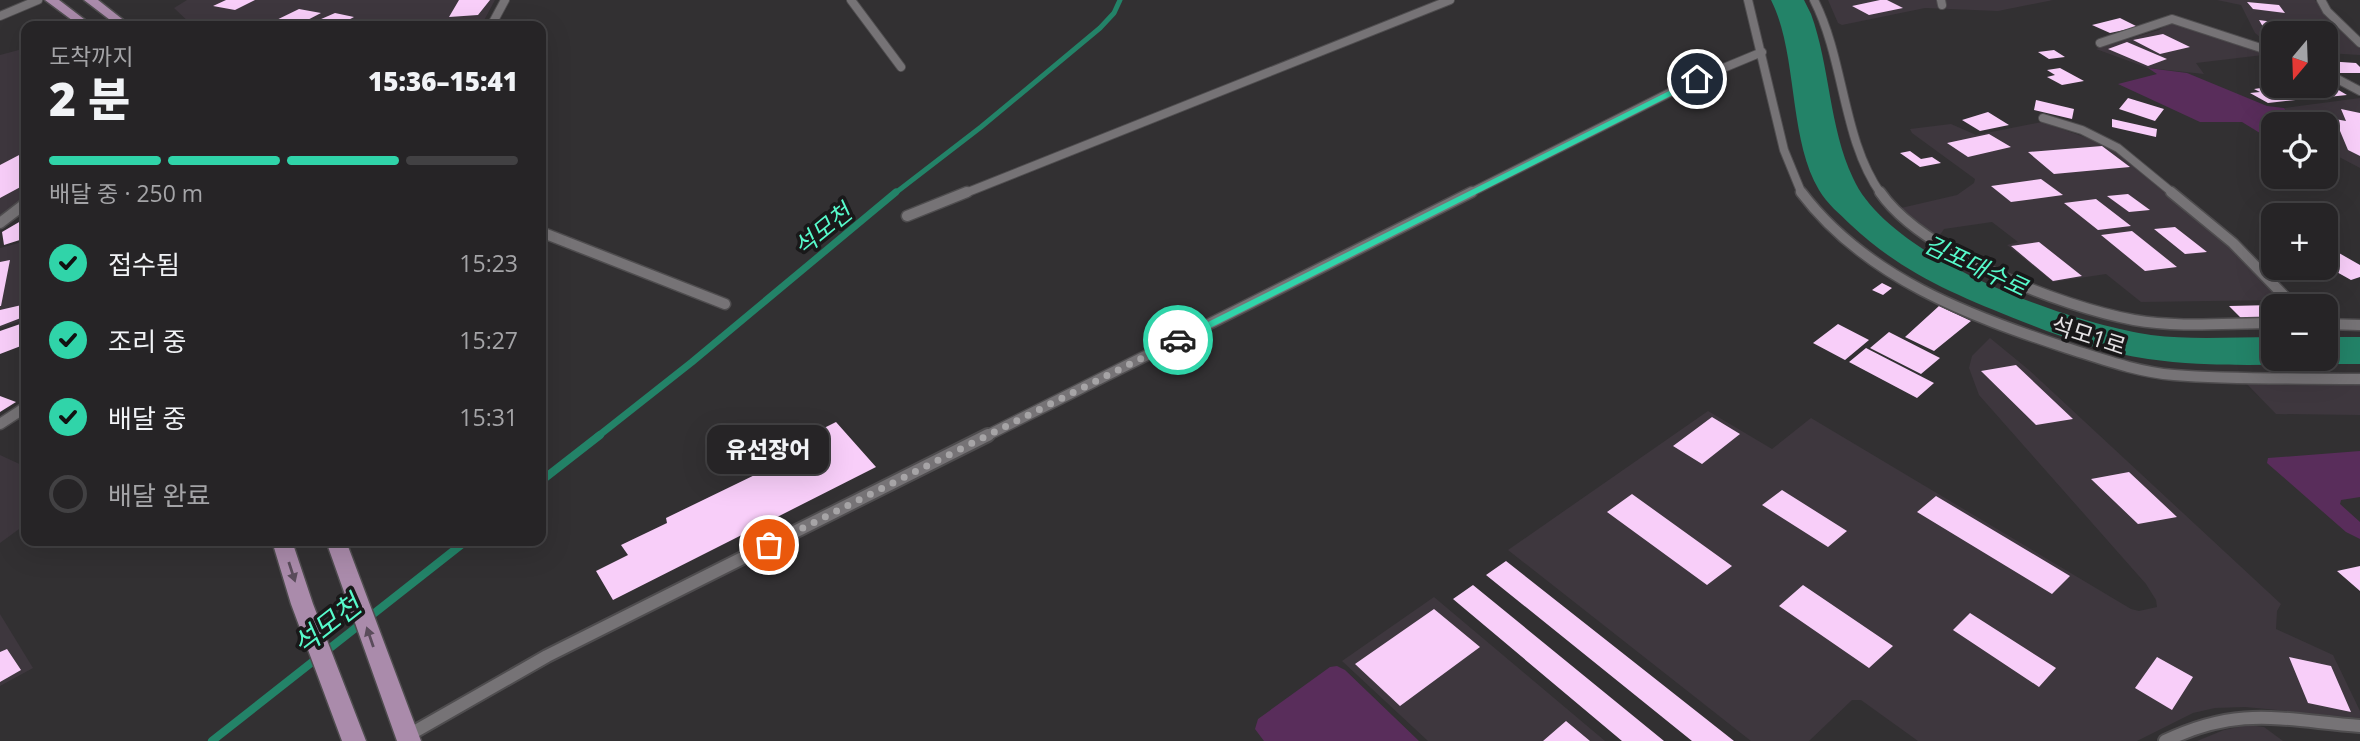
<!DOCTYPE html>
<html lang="ko">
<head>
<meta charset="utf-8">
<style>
  :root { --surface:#262426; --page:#323032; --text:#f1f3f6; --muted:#a4a4a7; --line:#424143; --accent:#30d4a9 }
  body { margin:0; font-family:"Open Sans","Noto Sans KR",sans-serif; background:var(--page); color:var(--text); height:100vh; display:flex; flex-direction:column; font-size:26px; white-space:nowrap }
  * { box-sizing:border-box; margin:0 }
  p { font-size:23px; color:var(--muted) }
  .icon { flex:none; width:38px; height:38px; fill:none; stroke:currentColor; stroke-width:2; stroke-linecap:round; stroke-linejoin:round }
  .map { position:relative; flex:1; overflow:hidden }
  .side { position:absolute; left:21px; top:21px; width:525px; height:525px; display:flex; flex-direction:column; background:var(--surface); border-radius:14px; box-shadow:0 7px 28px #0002,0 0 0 2px var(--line) }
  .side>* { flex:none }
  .needle { width:46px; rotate:199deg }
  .fabs { position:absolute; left:2261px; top:21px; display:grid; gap:14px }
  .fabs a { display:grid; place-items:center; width:77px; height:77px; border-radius:14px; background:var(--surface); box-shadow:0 7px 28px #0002,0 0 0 2px var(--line); font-size:35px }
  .pin { position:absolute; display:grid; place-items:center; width:60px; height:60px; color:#fff; margin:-30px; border:4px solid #fff; border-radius:50%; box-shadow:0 2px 7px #0007 }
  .courier { position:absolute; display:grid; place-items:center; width:70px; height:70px; margin:-35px; border:5px solid #30d4a9; border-radius:50%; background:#fff; color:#222; box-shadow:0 2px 9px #0007 }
  .bubble { position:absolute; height:49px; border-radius:14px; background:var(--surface); box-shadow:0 7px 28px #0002,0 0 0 2px var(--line); font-size:23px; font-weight:800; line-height:49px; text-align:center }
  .head em { font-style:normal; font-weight:800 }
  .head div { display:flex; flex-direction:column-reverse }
  .head { display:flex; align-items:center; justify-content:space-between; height:119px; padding:0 28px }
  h1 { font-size:46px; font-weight:800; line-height:52px }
  .bar { display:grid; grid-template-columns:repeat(4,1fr); gap:10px 7px; align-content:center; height:84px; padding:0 28px }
  .bar i { height:9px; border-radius:5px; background:var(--line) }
  .bar .on { background:var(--accent) }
  .bar p { grid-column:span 4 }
  ol { padding:0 28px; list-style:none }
  li { display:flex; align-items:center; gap:21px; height:77px }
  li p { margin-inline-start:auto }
  li .icon { padding:7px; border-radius:50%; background:var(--accent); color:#111; stroke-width:4 }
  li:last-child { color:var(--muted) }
  li i { width:38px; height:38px; border:4px solid var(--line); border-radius:50% }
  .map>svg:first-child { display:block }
</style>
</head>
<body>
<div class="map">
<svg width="2360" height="741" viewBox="0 0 2360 741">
  <rect width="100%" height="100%" fill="#323032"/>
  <path fill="#3e373e" d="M187,0H495L481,26H193L174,8Z
    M1828,0H2053L1998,11L1925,8L1842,25L1838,23Z
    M2217,0H2315L2331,22L2360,48V55L2326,53V33H2273V48L2255,33L2241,5Z
    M2172,21L2271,54L2196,63L2204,74L2148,68L2096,49L2159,30Z
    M26,48V197L0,216V55Z
    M2360,98V168L2326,150V124H2296L2284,108Z
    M2042,122L2107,145L2216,234L2281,300L2141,302L2106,274L2053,282L2007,245L2018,242L1992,222L1944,229L1938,238L1901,208L1957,195L1974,183L1975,179L1912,133L1910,129L1951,124L1976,135Z
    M26,241V319L0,328V248Z
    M1990,338L2029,370L2281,604L2277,611L2276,629L2333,655L2360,711V718L2245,707L2215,708L2193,713L2137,741H1918L1861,700H1852L1809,741H1751L1508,550L1708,411L1772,449L1811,418L2131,609L2139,611L2157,607L2156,600L2146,584L1979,395L1969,368L1972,356Z
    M2246,383L2360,384V415L2276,414Z
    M0,455L26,467V524L0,543Z
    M1434,597L1605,741H1428L1342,661Z
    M0,614L33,668L0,686Z
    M2248,725L2264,727L2283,741H2197L2224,730Z"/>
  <path fill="#592d5b" d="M2148,68L2187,73L2267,106L2284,108L2296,124H2273V141L2242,122H2200L2118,84L2157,74Z
    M2360,451V497L2341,500L2340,504L2360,522V539L2346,532L2267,463L2268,458Z
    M1337,666L1345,670L1419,741H1264L1255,729L1258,719L1330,667Z"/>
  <path fill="#238368" d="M1771,0H1804L1811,14C1830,66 1829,127 1853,178C1889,259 2068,323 2151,335C2191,340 2233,337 2273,337V359H2326V337H2360V364C2290,363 2217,369 2148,359C2104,353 2062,337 2021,321C1956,295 1902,273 1851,225C1840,214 1827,204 1819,190C1788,138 1798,53 1771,0Z"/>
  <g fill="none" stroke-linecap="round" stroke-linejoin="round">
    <path stroke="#238368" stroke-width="5" d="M894,194L981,127L1100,28L1114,13L1120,0"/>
    <path stroke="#238368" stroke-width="7" d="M597,437L692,362L896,192"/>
    <path stroke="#238368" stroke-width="8" d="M541,481L600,435
      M212,741L466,541"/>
  </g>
  <path fill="#f8cef9" d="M226,0H255L235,10L213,6Z
    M459,0H490L478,15L449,17Z
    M1880,0H1887L1903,8L1869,15L1852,6Z
    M2247,2L2279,5L2285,13L2253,9Z
    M299,9L321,13L296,26H264Z
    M335,13L354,17L337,26H305Z
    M2120,18L2138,27L2110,33L2092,25Z
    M476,19L472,26H444L447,21Z
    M2259,20L2288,24L2293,33H2273V44Z
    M2163,34L2190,47L2160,54L2133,40Z
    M2127,42L2167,59L2148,66L2108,49Z
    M2054,50L2065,57L2049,59L2038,52Z
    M2326,61L2356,63L2360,67V73H2332L2326,68Z
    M2060,68L2084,81L2062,85L2047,77L2055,75L2047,70Z
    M2330,85L2347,95L2309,99L2292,88Z
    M2274,86L2280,90L2287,89L2305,99L2268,103L2250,93L2260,92L2254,89Z
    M2128,98L2164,109L2155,121L2119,109Z
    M2036,100L2074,109L2072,119L2034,110Z
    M2341,109L2360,113V156L2348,150L2335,119L2346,121Z
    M1988,112L2009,125L1980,131L1962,120Z
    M2112,119L2157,129L2156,137L2112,127Z
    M1989,134L2011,147L1968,157L1947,143Z
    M2102,146L2130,167L2054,174L2028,152Z
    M1910,151L1921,159L1932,157L1941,163L1920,167L1900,153Z
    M21,154L26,155V184L0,198V165Z
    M2041,179L2063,195L2011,202L1991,186Z
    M2128,194L2150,210L2129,212L2107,196Z
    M2096,199L2131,226L2098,230L2064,203Z
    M26,218V238L4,245L2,232Z
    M2175,227L2207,252L2185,254L2154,229Z
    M2132,231L2177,267L2145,271L2101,235Z
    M2039,242L2082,276L2053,281L2011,246Z
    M2339,253L2360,265V277L2351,280L2326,266V258Z
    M10,260L1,306H0V262Z
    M1882,283L1892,288L1883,295L1872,290Z
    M26,304V316L0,326V310Z
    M2273,305V319L2243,320L2229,306Z
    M1939,306L1971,321L1934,351L1905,337Z
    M26,322V344L0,354V331Z
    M1838,324L1869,340L1845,360L1813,343Z
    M1889,332L1940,358L1921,374L1870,348Z
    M1866,348L1934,383L1917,398L1849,362Z
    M2016,365L2073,419L2036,425L1981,371Z
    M0,396L16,402L0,412Z
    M1712,417L1740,434L1702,464L1673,446Z
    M836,422L876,467L613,600L596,571L628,555L621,545L667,523L666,518L796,455L788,446Z
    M2129,472L2177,517L2138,524L2091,479Z
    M1782,490L1847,531L1828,547L1762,505Z
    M1632,494L1732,566L1707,585L1607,512Z
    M1936,496L2070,576L2052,594L1917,512Z
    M1506,561L1734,741H1692L1486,575Z
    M2360,566V591L2337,571Z
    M1473,585L1664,741H1622L1453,599Z
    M1803,585L1893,646L1869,668L1779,606Z
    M1434,609L1480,647L1400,706L1355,664Z
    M1970,613L2056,668L2039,687L1953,630Z
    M7,649L21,670L0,682V652Z
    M2157,657L2193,677L2172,710L2135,688Z
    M2289,657L2331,666L2351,712L2308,703Z
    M1566,721L1590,741H1543Z"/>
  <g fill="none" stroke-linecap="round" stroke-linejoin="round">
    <defs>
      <path id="lane-far2" d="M851,0L901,67
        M1748,0L1784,150L1802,194
        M1814,0C1845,61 1842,139 1881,194
        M1941,0L1942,5
        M2321,0L2327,11L2360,43
        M0,16L38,0
        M491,26L505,0
        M2100,43L2172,19L2273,52
        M2326,73L2360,91
        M2043,118L2082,130L2118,148L2174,194
        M963,194L1450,0
        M1468,194L1697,79L1762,52"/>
      <path id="lane-far1" d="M1801,192C1865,277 1969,316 2067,348C2102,359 2137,372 2174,375C2236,380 2298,378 2360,379
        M1880,192C1922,253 2062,307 2134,320C2179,328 2227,323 2273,323
        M2171,192L2233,243L2294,306
        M907,216L967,192
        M0,223L26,203
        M541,232L725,304
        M2326,324L2360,325
        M0,424L26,407
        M984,437L1472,192"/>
      <path id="lane" d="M407,736L547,656L988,435
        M2165,741C2240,705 2282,720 2360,726"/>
      <path id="primary" d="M45,0H59L93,26H80Z
        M84,0H98L131,26H118Z
        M272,541H292L313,604L366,741H342L291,604Z
        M326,541H346L421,741H397Z"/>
    </defs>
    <use href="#lane-far2" stroke="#4f4d4f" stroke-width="10"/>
    <use href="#lane-far1" stroke="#4f4d4f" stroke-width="13"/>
    <use href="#lane" stroke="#4f4d4f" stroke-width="16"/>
    <use href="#primary" stroke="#4f4d4f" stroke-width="3"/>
    <use href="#lane-far2" stroke="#767376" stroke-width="8"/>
    <use href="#lane-far1" stroke="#767376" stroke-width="10"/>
    <use href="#lane" stroke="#767376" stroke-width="12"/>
    <use href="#primary" fill="#aa8bab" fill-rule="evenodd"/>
  </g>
  <defs><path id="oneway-solid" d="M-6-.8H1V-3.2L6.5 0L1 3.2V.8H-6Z" transform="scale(1.75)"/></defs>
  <g fill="#5a4c5b">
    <use href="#oneway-solid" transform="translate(292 572) rotate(72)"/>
    <use href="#oneway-solid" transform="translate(370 637) rotate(-109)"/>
  </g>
  <path fill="#30d4a9" d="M1697,77L1700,81L1182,342L1172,340Z"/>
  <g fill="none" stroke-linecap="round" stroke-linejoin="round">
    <path stroke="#a6a4a6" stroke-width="7" stroke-dasharray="0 12.6" d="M769,545L1178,340"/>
  </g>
  <g text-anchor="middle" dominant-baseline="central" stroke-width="7" stroke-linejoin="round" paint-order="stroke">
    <g font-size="23" fill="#e4e2e4" stroke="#191819">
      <text transform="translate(2089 335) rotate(18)">석모1로</text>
    </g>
    <g font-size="24" font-style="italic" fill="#57facb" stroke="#191819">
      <text transform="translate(822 229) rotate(-39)">석모천</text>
      <text transform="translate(1976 265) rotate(25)">김포대수로</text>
    </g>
    <g font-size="28" font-style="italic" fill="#57facb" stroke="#191819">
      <text transform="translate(326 624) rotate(-38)">석모천</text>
    </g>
  </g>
</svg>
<div class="fabs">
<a><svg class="needle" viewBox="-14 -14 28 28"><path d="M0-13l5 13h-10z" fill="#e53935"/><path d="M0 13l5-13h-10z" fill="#a4a4a7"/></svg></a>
<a><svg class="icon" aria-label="locate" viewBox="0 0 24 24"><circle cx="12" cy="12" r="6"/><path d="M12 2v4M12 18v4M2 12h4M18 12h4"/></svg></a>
<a>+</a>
<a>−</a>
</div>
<div class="pin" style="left:769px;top:545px;background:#ea580c"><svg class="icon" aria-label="bag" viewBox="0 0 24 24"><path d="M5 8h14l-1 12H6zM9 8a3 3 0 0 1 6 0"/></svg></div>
<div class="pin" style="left:1697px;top:79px;background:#1f2937"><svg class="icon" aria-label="home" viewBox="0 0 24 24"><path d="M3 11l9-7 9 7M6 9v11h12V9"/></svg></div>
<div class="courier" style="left:1178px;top:340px"><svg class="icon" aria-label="car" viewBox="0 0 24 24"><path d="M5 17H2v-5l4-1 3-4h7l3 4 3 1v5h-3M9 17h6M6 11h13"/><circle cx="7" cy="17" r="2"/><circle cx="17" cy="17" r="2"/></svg></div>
<div class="bubble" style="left:707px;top:425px;width:122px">유선장어</div>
<section class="side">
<div class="head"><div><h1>2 분</h1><p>도착까지</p></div><em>15:36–15:41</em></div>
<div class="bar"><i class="on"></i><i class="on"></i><i class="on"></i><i></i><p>배달 중 · 250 m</p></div>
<ol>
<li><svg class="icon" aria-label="check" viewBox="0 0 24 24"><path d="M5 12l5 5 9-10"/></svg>접수됨<p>15:23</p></li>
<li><svg class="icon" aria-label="check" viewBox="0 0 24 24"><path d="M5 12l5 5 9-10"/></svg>조리 중<p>15:27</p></li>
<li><svg class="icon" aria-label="check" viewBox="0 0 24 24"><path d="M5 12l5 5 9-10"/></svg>배달 중<p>15:31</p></li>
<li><i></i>배달 완료</li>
</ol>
</section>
</div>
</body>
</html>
